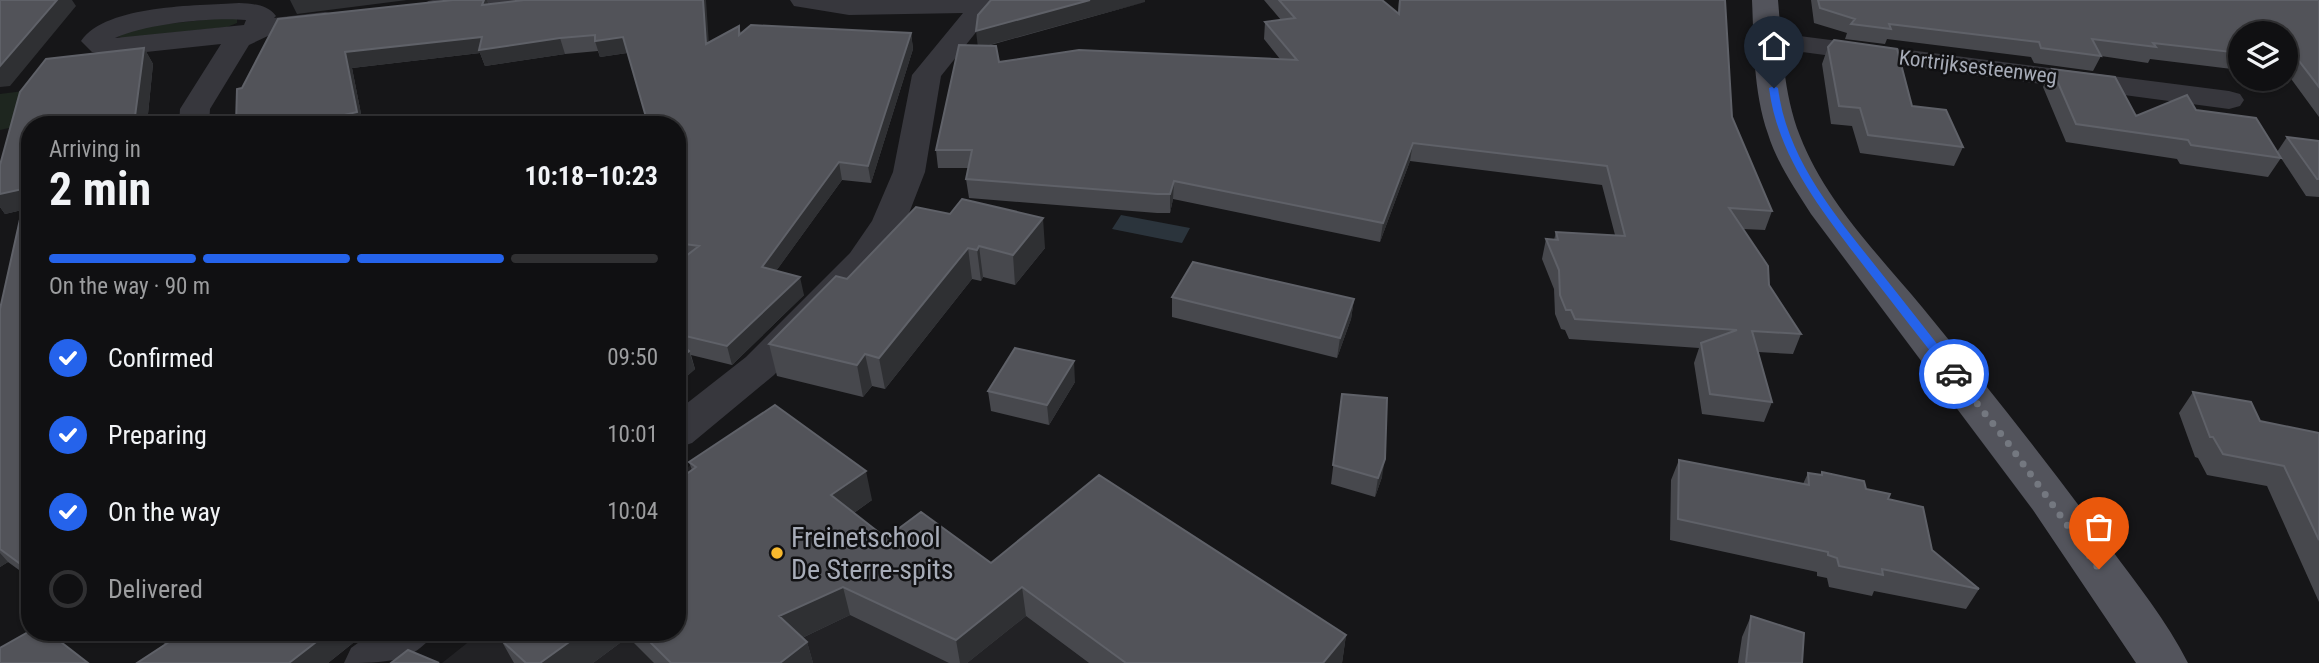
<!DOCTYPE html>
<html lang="en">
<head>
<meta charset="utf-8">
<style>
  :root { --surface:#101012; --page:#19191b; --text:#f1f3f6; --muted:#9c9d9f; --line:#303032; --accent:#2563eb }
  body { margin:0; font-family:"Roboto Condensed",sans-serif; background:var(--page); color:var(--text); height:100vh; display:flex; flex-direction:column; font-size:26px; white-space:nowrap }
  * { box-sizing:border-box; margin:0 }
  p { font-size:23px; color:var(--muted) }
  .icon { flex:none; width:38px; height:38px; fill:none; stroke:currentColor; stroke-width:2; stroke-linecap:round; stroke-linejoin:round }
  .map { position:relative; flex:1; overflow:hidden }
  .panel { position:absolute; left:21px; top:116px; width:665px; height:525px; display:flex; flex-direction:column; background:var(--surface); border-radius:28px; box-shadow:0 2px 5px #0004,0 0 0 2px var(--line) }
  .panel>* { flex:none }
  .tools { position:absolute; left:2228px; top:21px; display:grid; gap:14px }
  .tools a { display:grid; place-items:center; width:70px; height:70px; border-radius:50%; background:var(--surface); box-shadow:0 2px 5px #0004,0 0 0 2px var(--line); font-size:35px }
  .pin { position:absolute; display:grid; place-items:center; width:60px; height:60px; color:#fff; margin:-72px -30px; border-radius:50% 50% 50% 0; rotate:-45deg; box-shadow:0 0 7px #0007 }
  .pin .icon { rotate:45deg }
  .courier { position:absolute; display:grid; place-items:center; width:70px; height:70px; margin:-35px; border:5px solid #2563eb; border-radius:50%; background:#fff; color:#222; box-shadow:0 2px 9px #0007 }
  .head em { font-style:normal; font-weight:700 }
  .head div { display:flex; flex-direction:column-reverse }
  .head { display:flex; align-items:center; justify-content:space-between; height:119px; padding:0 28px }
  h1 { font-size:46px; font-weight:700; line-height:52px }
  .bar { display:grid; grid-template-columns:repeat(4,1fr); gap:10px 7px; align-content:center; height:84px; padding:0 28px }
  .bar i { height:9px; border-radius:5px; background:var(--line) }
  .bar .selected { background:var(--accent) }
  .bar p { grid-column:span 4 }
  ol { padding:0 28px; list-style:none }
  li { display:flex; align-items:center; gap:21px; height:77px }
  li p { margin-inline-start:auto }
  li .icon { padding:7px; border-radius:50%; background:var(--accent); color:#fff; stroke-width:4 }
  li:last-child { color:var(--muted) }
  li i { width:38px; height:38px; border:4px solid var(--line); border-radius:50% }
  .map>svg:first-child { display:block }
</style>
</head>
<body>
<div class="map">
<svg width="2319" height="663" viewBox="0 0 2319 663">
  <rect width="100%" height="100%" fill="#161618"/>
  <path fill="#222225" d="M726,437L892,566L926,541L1089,663H442L481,632H677V476Z"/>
  <path fill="#1e261f" d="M230,17L237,19V23L227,27L122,38L117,36L131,28Z
    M47,88L18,126L0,130V94Z"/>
  <path fill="#2b343c" d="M1121,215L1190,228L1182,243L1112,229Z"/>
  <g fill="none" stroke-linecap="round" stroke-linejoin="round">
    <path fill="#37373d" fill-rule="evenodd" d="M433,0H515L511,6L502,8L437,15L428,13L424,7L428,1Z
      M790,0H1005L993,11L941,76L925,172L906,221L876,268L774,375L692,443L677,448V411L746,357L850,253L872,221L893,172L912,75L963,13L849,15L794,6Z
      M239,3C253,4 267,4 276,16L274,18L325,12L335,14L339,20L335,26L270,35L249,45L210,109L209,124H179L180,109L221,44L118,55L92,52L81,41C107,4 197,6 239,3ZM246,20L244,25L115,38C147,24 210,17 246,20Z
      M1768,32L2229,91L2240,94L2244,100L2240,106L2229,109L1758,46L1754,40L1758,34Z
      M373,632H435C414,663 384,663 344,663L351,648Z"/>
    <path fill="#53545c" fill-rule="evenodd" d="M1752,0H1778C1782,45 1783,93 1800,136C1825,201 1878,254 1922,307C1986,385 2049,464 2108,545C2136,583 2167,621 2188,663H2136L2033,510L1811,214C1795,189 1777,163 1768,134C1753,91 1754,44 1752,0Z"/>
  </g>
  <path fill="#47484d" d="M487,0L489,4L709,43L739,26L741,34L911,33L913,49L871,183L842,180L776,271L804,295L732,365L691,355L695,369L677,385V263L681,260H677V124L627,53L600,57L598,51L565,54L485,66L480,53L352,68L363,124H236L242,88Z
    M1264,0H1382L1398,13L1399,0H1725L1732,117L1772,211L1765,230L1743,229L1769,285L1801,334L1793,354L1758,352L1772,402L1764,422L1702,414L1694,363L1699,348L1569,339L1565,330L1561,329L1555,314L1554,289L1542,259L1546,239L1554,240L1556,232L1615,235L1602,185L1410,161L1380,242L1173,199L1170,213H1157L969,198L966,179L969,168H938L936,150L978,46L1145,2L987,46L999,62L1280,59L1264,39L1265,22L1281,20Z
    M1811,0H2319V117L2289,76H2286V33H2240V70L2150,59L2148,63L2101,56L2093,71L2034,63L2031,57L1887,39L1885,44L1845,39L1847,33L1814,23Z
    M1828,47L1912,106L1963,147L1954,166L1860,153L1852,126L1831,124L1822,64Z
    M144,48L153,64L147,124H30V578L8,562L0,567V309L22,210L5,214L0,207V165L20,92L46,59Z
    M2052,69L2136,116L2196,110L2277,152L2287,137L2319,141V197L2306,196L2281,158L2268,177L2180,164L2177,159L2066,142L2043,87Z
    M916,207L1045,248L1015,285L983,277L981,281L972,279L885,389L872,386L863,397L777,376L769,344L847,279Z
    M1172,297L1354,299L1351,319L1337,358L1172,317Z
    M1075,382L1049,425L991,411L988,391Z
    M2193,392L2260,421L2319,433V602L2267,486L2207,475L2198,458L2195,457L2179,413Z
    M1342,394L1382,477L1375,497L1331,484Z
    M1679,460L1803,484L1808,473L1820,475L1822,472L1866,489L1888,499L1932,550L1979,589L1966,609L1874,591L1872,596L1829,587L1827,578L1817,576V572L1670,540L1671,480Z
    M689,462L872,500L854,513L886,538L991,563L1346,635L1342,663H1089L1026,616L967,663H949L850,615L802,638L807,642L813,663H654L628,637L593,663H514L501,640L507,636L503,632H677L692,470Z
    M1751,616L1802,663H1738L1742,637Z
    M146,632H360L358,639L328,663H137L165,644Z"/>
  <path fill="#2f3033" d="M57,0H72L76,6L10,86L0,87V66Z
    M290,0H407L297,14Z
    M484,0H487L492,12L482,5Z
    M703,0H706L710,60L706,44Z
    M1090,0H1145V2L978,48L976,31Z
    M911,33L913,49L871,183L868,166Z
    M482,37L560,38L565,54L485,66L480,53L352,68L363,124H310L345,52Z
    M623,37L627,53L600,57L595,41Z
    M144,48L153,64L147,124H134Z
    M1413,143L1410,161L1380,242L1383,223Z
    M839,162L842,180L766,285L762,267Z
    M1174,181L1173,199L1170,213V194Z
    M27,188L30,208L5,214L0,207V194Z
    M1043,218L1045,248L1015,285L1013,255Z
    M979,246L983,277L981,281L977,250Z
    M968,248L972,279L885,389L879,358Z
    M800,277L804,295L732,365L727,346Z
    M1354,299L1351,319L1337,358L1340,338Z
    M689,351L695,369L677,385V361Z
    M865,354L872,386L863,397L857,365Z
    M1074,361L1075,382L1049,425L1047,405Z
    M1385,459L1382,477L1375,497L1378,478Z
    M866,471L872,500L838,524L831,495Z
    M0,553L8,562L0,567Z
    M843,587L850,615L787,645L779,616Z
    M1022,587L1026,616L967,663H960L956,640Z
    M329,632H360L358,639L328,663H289Z
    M583,632H626L628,637L593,663H540Z
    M1346,635L1342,663H1323Z
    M807,642L813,663H780Z"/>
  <path fill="#525359" stroke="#5f6168" stroke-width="2" d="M0,0H57L0,66Z
    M453,0H484L482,5L524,0H703L706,44L739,26V35L751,25L911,33L868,166L839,162L762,267L800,277L727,346L677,334V263L699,246L677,243V124H648L623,37L595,41V35L560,38L479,50L482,37L345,52L357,112L310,123V124H236L237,89L242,88L278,19Z
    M991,0H1090L976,31L978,15Z
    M1279,0H1382L1399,14L1400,0H1725L1732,117L1772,211L1729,208L1768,266L1769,285L1801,334L1752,331L1772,402L1710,394L1701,343L1737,330L1575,319L1571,310H1566L1560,295L1559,270L1546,239L1558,240L1556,232L1625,236L1607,166L1413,143L1383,223L1174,181L1170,194H1157L966,179L972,150H936L959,45L996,46L999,62L1079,50L1297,60L1265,22L1295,18Z
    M1818,0H2319V87L2299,61L2286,59V33H2240V53L2153,43L2156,47L2092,39L2101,56L2041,48L2039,42L1889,24L1891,29L1851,24L1855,19L1820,8Z
    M1834,40L1897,49L1912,106L1946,110L1963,147L1868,135L1860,108L1839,106L1828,47Z
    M144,48L134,124H30V571L0,549V309L27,188L0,194V165L20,92L46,59Z
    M2052,69L2115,77L2136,116L2187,95L2196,110L2256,118L2281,158L2191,145L2188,140L2076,124Z
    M2287,137L2319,141V179H2317Z
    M962,199L1043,218L1013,255L979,246L977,250L968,248L879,358L865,354L857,365L769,344L836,276L847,279L916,207L950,214Z
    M1193,262L1354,299L1340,338L1172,297Z
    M677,342L689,351L677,361Z
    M1015,348L1074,361L1047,405L988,391Z
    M2193,392L2251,402L2260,421L2319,433V540L2284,466L2223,454L2213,437H2210Z
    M1342,394L1387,398L1385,459L1378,478L1333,465Z
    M775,405L866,471L831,495L886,538L921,512L991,563L1099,475L1346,635L1323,663H1126L1022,587L956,640L843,587L779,616L807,642L780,663H671L640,632H677V481L696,467L689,462Z
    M1679,460L1809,485L1808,473L1822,475V472L1864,481L1866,489L1890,494L1888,499L1923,507L1932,550L1979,589L1882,569L1883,575L1839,566L1837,558L1828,555V552L1678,519Z
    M1751,616L1804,633L1802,663H1746Z
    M30,631L48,632L88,663H0V648Z
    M160,632H329L289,663H137L172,640Z
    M513,632H583L540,663H526L501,640Z
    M408,650L439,663H391Z"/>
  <path fill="#2563eb" d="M1774,86L1778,88C1787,159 1835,215 1878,269C1905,303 1932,337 1958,371V376H1950C1922,341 1895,306 1867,270C1825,215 1778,159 1769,88Z"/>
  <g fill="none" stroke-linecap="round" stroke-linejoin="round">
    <path stroke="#747880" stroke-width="7" stroke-dasharray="0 12.6" d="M1954,374L2008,443L2099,569"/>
  </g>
  <circle fill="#f8b92e" stroke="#111113" stroke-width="2.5" cx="777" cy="553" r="7"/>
  <g text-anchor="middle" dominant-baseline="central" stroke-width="5" stroke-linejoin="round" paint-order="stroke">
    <g font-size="21" fill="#a7acb8" stroke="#111113">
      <text transform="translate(1978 67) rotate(7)">Kortrijksesteenweg</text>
    </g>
    <g font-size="28" fill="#a7acb8" stroke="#111113" text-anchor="start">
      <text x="791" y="537">Freinetschool<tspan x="791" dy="32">De Sterre-spits</tspan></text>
    </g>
  </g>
</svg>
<div class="tools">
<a><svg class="icon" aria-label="layers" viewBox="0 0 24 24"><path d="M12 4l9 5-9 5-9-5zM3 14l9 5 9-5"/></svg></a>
</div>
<div class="pin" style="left:2099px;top:569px;background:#ea580c"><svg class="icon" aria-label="bag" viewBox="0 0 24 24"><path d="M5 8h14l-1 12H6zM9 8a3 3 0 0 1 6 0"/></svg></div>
<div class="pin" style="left:1774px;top:88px;background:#1f2937"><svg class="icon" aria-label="home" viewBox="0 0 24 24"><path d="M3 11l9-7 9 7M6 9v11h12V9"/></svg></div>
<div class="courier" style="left:1954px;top:374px"><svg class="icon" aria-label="car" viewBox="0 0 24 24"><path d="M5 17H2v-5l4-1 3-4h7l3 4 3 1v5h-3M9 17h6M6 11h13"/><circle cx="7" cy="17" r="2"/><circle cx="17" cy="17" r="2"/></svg></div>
<section class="panel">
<div class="head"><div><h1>2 min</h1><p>Arriving in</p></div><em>10:18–10:23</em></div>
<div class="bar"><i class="selected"></i><i class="selected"></i><i class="selected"></i><i></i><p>On the way · 90 m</p></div>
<ol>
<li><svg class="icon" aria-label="check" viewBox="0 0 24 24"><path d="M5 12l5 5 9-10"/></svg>Confirmed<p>09:50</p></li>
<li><svg class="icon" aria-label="check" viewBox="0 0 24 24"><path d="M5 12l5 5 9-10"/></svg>Preparing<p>10:01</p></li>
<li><svg class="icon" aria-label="check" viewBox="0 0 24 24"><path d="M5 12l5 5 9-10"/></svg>On the way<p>10:04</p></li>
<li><i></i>Delivered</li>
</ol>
</section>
</div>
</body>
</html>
